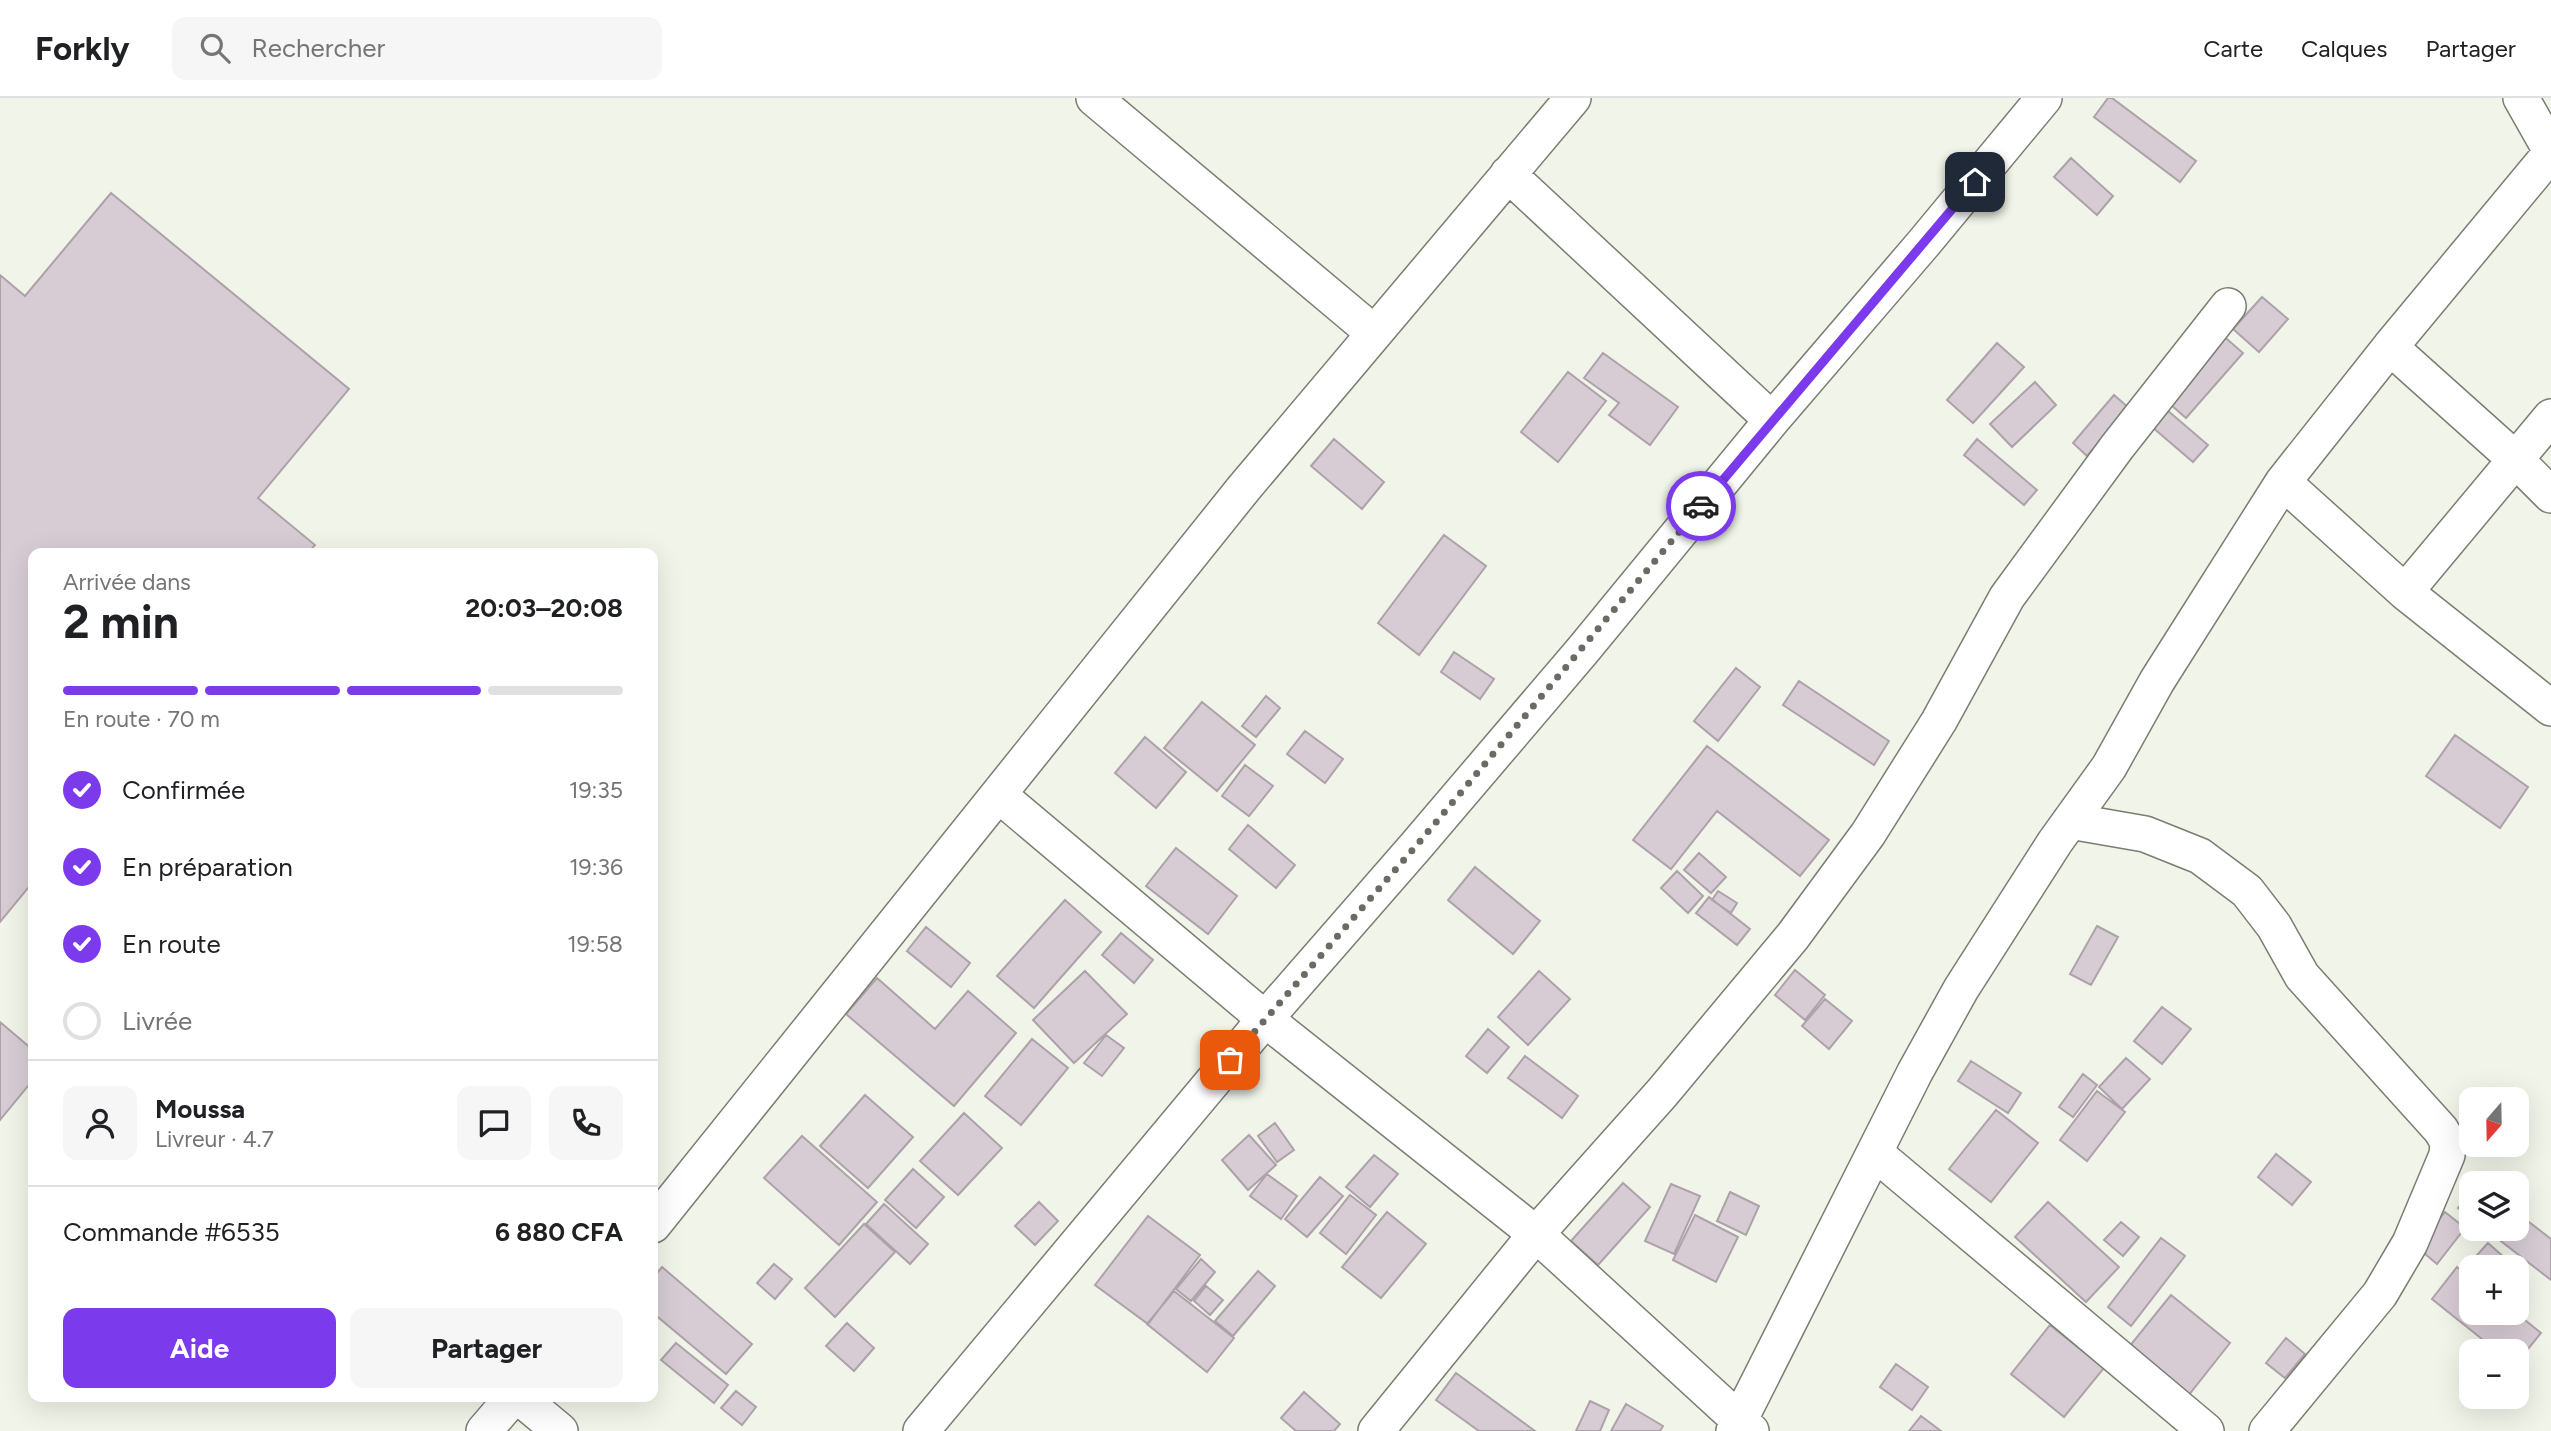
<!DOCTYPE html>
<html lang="fr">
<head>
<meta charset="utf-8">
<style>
  :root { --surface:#fff; --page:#f6f6f6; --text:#202124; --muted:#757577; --line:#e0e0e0; --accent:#7c3aed }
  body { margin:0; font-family:Figtree,sans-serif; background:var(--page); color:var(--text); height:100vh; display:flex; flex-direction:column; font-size:26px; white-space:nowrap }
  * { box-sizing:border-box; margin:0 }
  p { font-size:23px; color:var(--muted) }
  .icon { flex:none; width:38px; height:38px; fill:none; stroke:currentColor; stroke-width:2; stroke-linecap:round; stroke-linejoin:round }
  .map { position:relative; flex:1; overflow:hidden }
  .sheet { position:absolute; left:28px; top:450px; width:630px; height:854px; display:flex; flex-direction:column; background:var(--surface); border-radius:14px; box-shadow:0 7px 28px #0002 }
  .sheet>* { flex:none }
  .needle { width:46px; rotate:200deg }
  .fabs { position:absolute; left:2459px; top:989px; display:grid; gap:14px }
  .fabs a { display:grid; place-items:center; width:70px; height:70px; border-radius:14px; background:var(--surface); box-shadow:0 7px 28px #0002; font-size:35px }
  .pin { position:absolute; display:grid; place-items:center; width:60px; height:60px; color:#fff; margin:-30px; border-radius:14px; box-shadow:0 4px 10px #0006 }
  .courier { position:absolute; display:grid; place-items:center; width:70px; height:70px; margin:-35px; border:5px solid #7c3aed; border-radius:50%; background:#fff; color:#222; box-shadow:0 2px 9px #0007 }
  .head em { font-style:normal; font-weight:700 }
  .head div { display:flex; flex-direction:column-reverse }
  .head { display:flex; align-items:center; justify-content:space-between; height:119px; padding:0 35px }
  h1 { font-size:46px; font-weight:700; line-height:52px }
  .bar { display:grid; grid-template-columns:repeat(4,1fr); gap:10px 7px; align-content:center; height:84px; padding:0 35px }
  .bar i { height:9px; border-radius:5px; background:var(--line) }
  .bar .active { background:var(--accent) }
  .bar p { grid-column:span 4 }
  .line { display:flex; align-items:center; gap:18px; padding:0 35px; border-top:2px solid var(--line) }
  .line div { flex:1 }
  .round { display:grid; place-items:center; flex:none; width:74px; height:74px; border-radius:14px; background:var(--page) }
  ol { padding:0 35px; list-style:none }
  li { display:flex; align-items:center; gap:21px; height:77px }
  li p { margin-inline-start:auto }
  li .icon { padding:7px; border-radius:50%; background:var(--accent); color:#fff; stroke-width:4 }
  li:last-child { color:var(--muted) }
  li i { width:38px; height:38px; border:4px solid var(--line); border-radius:50% }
  .button { display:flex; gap:14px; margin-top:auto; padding:14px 35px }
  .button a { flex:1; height:80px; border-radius:14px; background:var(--accent); color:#fff; font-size:28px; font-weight:700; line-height:80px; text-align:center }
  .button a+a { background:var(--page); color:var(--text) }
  header { display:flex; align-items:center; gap:42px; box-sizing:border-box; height:98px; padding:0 35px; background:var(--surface); border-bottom:2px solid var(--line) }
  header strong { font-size:33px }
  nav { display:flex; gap:38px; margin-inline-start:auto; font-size:24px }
  .search { width:490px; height:63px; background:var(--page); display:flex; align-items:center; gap:18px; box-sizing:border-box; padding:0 24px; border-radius:14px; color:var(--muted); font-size:26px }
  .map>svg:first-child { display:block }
</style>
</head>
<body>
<header>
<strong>Forkly</strong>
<div class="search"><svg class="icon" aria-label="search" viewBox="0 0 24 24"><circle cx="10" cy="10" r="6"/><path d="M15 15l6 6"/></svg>Rechercher</div>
<nav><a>Carte</a><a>Calques</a><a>Partager</a></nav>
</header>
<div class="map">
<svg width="2551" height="1333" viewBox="0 0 2551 1333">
  <rect width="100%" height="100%" fill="#f1f4e8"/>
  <path fill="#d7ccd4" stroke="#ada2aa" stroke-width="2" d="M2108,0H2112L2196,63L2180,84L2094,19Z
    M2071,60L2113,98L2097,117L2054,79Z
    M111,95L349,291L258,400L315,447L308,455H33V784L0,824V177L25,198Z
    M2262,199L2288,221L2259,254L2233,231Z
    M2220,235L2243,255L2186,320L2163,300Z
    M1997,245L2024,269L1973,325L1947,302Z
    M1603,255L1678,309L1650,347L1609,317L1619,305L1584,280Z
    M1568,274L1606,303L1558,364L1521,334Z
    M2035,284L2056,307L2012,349L1990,326Z
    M2114,297L2129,310L2087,358L2073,345Z
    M2160,306L2208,347L2193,364L2145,323Z
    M1334,341L1384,384L1362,411L1311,368Z
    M1977,341L2037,392L2024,407L1964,357Z
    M1444,437L1486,468L1419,557L1378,525Z
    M1454,554L1494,581L1480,601L1441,574Z
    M1736,570L1760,589L1718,643L1694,623Z
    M1799,583L1889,643L1874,667L1783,607Z
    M1266,598L1280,610L1256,639L1242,628Z
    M1202,604L1255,647L1217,693L1164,650Z
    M1305,633L1343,661L1325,685L1287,656Z
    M2455,637L2528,689L2500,730L2426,678Z
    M1145,639L1186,674L1156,710L1115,675Z
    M1707,648L1829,742L1800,778L1717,713L1671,771L1633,742Z
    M1245,667L1273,688L1249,718L1222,698Z
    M1248,727L1295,767L1276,790L1229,751Z
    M1176,750L1237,798L1208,836L1146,788Z
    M1699,755L1726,779L1711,795L1684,772Z
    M1475,769L1540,823L1513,856L1448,802Z
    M1677,773L1703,798L1688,815L1661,790Z
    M1718,793L1737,805L1731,815L1712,802Z
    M1709,799L1750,831L1737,847L1696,815Z
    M1065,802L1101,834L1034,910L997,878Z
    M2097,828L2118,839L2091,887L2070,876Z
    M926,829L970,865L951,889L907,853Z
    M1121,835L1153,862L1134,885L1102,857Z
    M1795,872L1825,897L1805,922L1775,897Z
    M1085,873L1127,916L1074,965L1033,922Z
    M1539,873L1570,901L1528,947L1498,919Z
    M877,880L935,931L968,893L1016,935L954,1008L846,916Z
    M1825,901L1852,923L1829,951L1802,928Z
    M2162,909L2191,931L2162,966L2134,943Z
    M0,924L33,952V982L0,1022Z
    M1488,931L1509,949L1487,975L1466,958Z
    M1106,937L1124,950L1102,978L1084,965Z
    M1032,941L1068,970L1021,1027L985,998Z
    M1525,958L1578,998L1562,1020L1508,980Z
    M2126,960L2150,981L2122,1011L2099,989Z
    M1971,963L2021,995L2008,1015L1958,983Z
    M2083,976L2097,987L2073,1019L2059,1009Z
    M2097,993L2125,1014L2087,1063L2060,1042Z
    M865,997L913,1039L868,1090L820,1048Z
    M1996,1012L2038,1045L1991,1104L1949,1071Z
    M964,1015L1002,1050L958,1097L920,1063Z
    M1275,1025L1294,1052L1277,1064L1258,1038Z
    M1249,1037L1276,1067L1248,1092L1222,1062Z
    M802,1038L877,1104L839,1147L764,1080Z
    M2276,1056L2311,1084L2292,1107L2258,1079Z
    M1374,1057L1398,1076L1370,1109L1346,1089Z
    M913,1071L944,1099L916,1130L885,1102Z
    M1267,1076L1297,1098L1281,1121L1250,1098Z
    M1320,1079L1343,1098L1307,1139L1285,1121Z
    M1623,1085L1650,1109L1598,1167L1571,1143Z
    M1671,1086L1700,1098L1674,1156L1645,1143Z
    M2471,1093V1120L2458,1110Z
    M1730,1094L1759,1108L1746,1137L1717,1123Z
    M1350,1097L1376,1117L1346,1156L1320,1135Z
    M1039,1104L1058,1123L1035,1147L1015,1128Z
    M2048,1104L2119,1169L2086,1204L2015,1139Z
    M884,1106L928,1146L910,1166L866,1126Z
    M1387,1114L1426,1146L1381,1200L1342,1169Z
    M2445,1114L2465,1130L2437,1166L2417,1149Z
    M2516,1114L2551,1141V1182L2484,1130H2516Z
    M1695,1117L1738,1139L1716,1184L1673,1162Z
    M1148,1118L1200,1157L1148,1226L1095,1187Z
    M2121,1124L2139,1139L2123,1158L2104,1142Z
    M864,1126L895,1154L835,1219L805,1190Z
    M2161,1140L2185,1158L2131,1228L2108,1209Z
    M2488,1145L2515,1169H2472L2469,1166Z
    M1201,1161L1215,1174L1191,1203L1176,1191Z
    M774,1166L792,1181L775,1201L757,1185Z
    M662,1169L752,1246L726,1276L653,1215V1180Z
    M2457,1169L2471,1180V1214H2515L2541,1235L2516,1266V1253H2497L2432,1201Z
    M1258,1173L1275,1188L1233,1238L1215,1223Z
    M1206,1188L1223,1202L1210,1217L1194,1203Z
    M1174,1193L1234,1240L1207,1274L1147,1226Z
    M2171,1197L2230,1245L2184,1303L2124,1255Z
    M847,1225L874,1250L854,1273L826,1248Z
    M2050,1227L2104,1270L2064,1319L2011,1276Z
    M2286,1240L2305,1256L2285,1280L2266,1265Z
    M676,1245L728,1287L714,1305L661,1262Z
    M1896,1266L1928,1289L1912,1312L1880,1289Z
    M1456,1275L1535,1333H1479L1436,1302Z
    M736,1293L756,1309L742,1327L721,1310Z
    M1304,1294L1340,1326L1334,1333H1296L1281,1320Z
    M1590,1303L1609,1312L1600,1333H1576Z
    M1626,1306L1663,1328L1660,1333H1611Z
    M1921,1318L1941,1333H1909Z"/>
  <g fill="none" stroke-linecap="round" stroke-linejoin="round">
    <defs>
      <path id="street" d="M1094,0L1374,235
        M2521,0L2551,53
        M1508,76L1772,322
        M2390,249L2515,361L2551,397
        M2283,384L2405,494L2551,610
        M2405,494L2551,319
        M999,697L1265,921L1536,1136L1751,1333
        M2070,723L2145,736L2200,758L2247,793L2274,828L2302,878L2441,1032L2448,1044L2447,1057L2410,1145L2380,1196L2267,1333
        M1875,1055L2206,1333
        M653,1127L1244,390L1573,0
        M518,1298L560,1333
        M484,1333L514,1298
        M921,1333L1265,921L1416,748L1583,552L1772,322L1923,146L2044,0
        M1376,1333L1536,1136L1662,995L1793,838L1868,736L1939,623L2007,499L2117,349L2228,208
        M1734,1333L1915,974L1961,891L2055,744L2109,669L2157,583L2283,384L2390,249L2551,55"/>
    </defs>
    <use href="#street" stroke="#7a7d72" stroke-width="38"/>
    <use href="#street" stroke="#fff" stroke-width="35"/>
  </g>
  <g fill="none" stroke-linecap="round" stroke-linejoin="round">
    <path stroke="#6a6c64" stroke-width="7" stroke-dasharray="0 12.6" d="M1230,962L1416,748L1701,408"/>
    <path stroke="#7c3aed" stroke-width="9" d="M1701,408L1975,84"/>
  </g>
</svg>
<div class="fabs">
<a><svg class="needle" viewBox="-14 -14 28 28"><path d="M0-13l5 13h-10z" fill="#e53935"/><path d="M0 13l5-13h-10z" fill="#757577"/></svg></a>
<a><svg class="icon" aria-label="layers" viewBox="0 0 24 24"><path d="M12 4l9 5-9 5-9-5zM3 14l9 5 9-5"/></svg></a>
<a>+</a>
<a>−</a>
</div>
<div class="pin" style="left:1230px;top:962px;background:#ea580c"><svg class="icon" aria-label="bag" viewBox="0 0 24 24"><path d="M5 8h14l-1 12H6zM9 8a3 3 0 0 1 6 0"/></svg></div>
<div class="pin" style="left:1975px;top:84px;background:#1f2937"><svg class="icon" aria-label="home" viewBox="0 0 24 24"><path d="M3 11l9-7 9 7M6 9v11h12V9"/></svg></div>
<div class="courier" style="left:1701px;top:408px"><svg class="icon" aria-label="car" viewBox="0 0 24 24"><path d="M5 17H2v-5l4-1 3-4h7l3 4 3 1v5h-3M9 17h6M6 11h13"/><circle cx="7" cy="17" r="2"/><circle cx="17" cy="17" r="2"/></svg></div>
<section class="sheet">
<div class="head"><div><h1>2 min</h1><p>Arrivée dans</p></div><em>20:03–20:08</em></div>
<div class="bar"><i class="active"></i><i class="active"></i><i class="active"></i><i></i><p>En route · 70 m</p></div>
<ol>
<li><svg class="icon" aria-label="check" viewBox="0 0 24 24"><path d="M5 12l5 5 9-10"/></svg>Confirmée<p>19:35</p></li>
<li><svg class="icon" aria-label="check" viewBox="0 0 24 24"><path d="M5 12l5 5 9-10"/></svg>En préparation<p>19:36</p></li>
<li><svg class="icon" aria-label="check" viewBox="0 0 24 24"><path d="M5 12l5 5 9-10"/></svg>En route<p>19:58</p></li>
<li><i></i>Livrée</li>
</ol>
<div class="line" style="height:126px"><a class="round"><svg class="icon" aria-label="person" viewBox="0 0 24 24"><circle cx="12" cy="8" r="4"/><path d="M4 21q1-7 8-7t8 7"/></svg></a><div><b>Moussa</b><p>Livreur · 4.7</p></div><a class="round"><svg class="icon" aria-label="chat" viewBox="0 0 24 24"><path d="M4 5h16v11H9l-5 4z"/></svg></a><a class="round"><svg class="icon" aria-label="phone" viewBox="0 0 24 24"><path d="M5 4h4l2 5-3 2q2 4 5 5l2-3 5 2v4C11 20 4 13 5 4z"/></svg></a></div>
<div class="line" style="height:91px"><div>Commande #6535</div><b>6 880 CFA</b></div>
<div class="button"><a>Aide</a><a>Partager</a></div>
</section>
</div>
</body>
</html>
